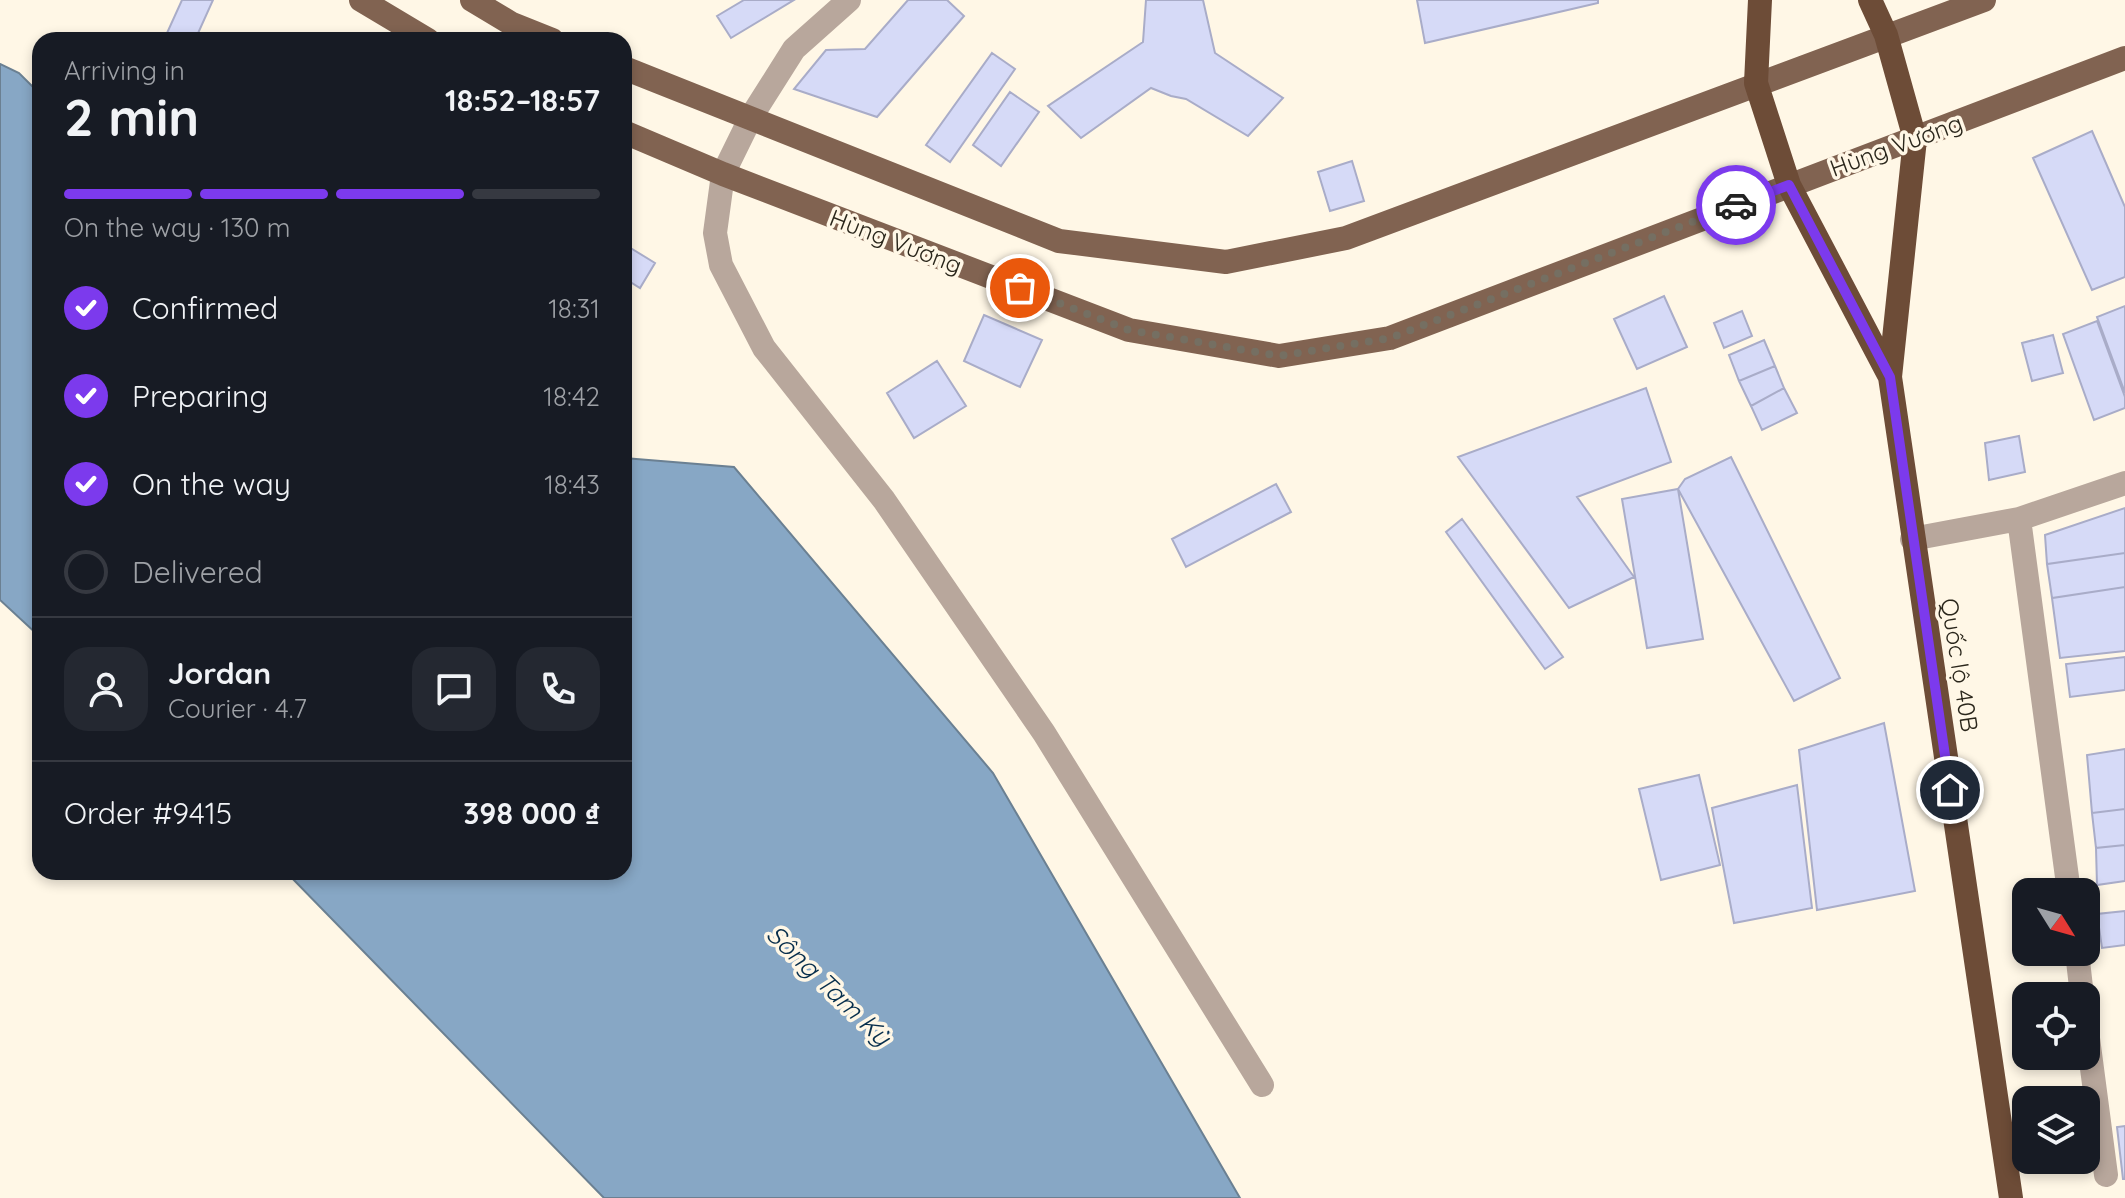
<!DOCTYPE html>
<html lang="en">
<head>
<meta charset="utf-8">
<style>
  :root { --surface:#171b24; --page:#242831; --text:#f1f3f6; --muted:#9ea1a6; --line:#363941; --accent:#7c3aed }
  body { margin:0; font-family:Quicksand,sans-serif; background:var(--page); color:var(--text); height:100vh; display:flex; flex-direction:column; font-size:30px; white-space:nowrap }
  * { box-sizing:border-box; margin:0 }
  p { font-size:26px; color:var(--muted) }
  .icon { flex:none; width:44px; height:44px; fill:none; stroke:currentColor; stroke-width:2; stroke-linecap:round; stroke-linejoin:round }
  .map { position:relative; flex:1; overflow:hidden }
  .side { position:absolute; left:32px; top:32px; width:600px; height:848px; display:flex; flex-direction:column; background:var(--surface); border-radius:24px; box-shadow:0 4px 12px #0003 }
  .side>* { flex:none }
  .needle { width:52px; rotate:127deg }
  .controls { position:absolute; left:2012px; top:878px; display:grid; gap:16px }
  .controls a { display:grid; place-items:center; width:88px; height:88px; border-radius:16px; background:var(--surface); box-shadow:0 4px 12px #0003; font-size:40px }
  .pin { position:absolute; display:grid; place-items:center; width:68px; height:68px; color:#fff; margin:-34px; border:4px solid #fff; border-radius:50%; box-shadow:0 2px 8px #0007 }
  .courier { position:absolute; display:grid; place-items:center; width:80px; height:80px; margin:-40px; border:6px solid #7c3aed; border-radius:50%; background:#fff; color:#222; box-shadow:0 2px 10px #0007 }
  .summary em { font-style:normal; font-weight:700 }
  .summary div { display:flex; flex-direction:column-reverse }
  .summary { display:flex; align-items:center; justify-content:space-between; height:136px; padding:0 32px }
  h1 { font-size:52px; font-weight:700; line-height:60px }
  .bar { display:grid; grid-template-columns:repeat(4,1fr); gap:12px 8px; align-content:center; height:96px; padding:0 32px }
  .bar i { height:10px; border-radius:6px; background:var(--line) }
  .bar .on { background:var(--accent) }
  .bar p { grid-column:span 4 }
  .line { display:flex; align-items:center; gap:20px; padding:0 32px; border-top:2px solid var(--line) }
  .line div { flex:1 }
  .round { display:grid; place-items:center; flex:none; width:84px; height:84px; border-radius:24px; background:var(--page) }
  ol { padding:0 32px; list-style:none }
  li { display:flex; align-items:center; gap:24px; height:88px }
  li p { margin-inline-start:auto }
  li .icon { padding:8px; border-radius:50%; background:var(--accent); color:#fff; stroke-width:4 }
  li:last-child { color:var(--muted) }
  li i { width:44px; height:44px; border:4px solid var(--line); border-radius:50% }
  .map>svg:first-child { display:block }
</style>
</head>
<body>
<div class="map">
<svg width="2125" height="1198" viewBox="0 0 2125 1198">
  <rect width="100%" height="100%" fill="#fff7e6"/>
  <path fill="#87a7c5" stroke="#6b8092" stroke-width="2" d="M0,64L19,73L40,94V637L0,600Z
    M624,458L734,467L993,773L1240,1198H604L286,872H624Z"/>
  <path fill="#d6daf7" stroke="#a9acc8" stroke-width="2" d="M182,0H213L195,40H182L167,33Z
    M744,0H794L731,38L717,16Z
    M908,0H947L964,16L877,117L794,89L826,50L865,49Z
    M1146,0H1203L1215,53L1283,98L1248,136L1186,99L1171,96L1151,88L1081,138L1048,106L1143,42Z
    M1417,0H1598V3L1425,43Z
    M992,53L1015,69L950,162L926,145Z
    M1010,92L1039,112L1001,166L973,145Z
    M2092,131L2125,207V277L2092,290L2033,158Z
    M1352,161L1364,201L1330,211L1318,172Z
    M624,244L655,263L640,288L624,278Z
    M1664,296L1687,347L1637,369L1614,319Z
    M2125,306V393L2097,317Z
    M1742,311L1752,336L1724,348L1714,323Z
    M984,315L1042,340L1020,387L964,361Z
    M2097,321L2125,397V408L2094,420L2063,334Z
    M2053,335L2063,373L2032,381L2022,343Z
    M1764,340L1775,366L1739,381L1729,355Z
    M937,361L966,406L914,438L887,393Z
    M1775,366L1784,388L1751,406L1739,381Z
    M1646,388L1671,462L1577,497L1634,577L1569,608L1458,457Z
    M1784,388L1797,413L1762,430L1751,406Z
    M2019,436L2025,472L1989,480L1985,443Z
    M1731,457L1840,678L1794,701L1678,489L1685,479Z
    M1276,484L1291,512L1186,567L1172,539Z
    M1678,489L1703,639L1647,648L1622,499Z
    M2125,508V553L2047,564L2045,535Z
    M1462,519L1563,657L1545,669L1446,532Z
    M2125,553V587L2052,598L2047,564Z
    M2125,587V651L2060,658L2052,598Z
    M2125,657V690L2070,697L2066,664Z
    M1884,723L1915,891L1817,910L1799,750Z
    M2125,749V809L2092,813L2087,755Z
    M1699,775L1720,865L1661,880L1639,789Z
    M1797,785L1812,908L1734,923L1712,808Z
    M2125,809V845L2096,848L2092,813Z
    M2125,845V881L2097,885L2096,848Z
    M2125,911V945L2102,948L2097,914Z
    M2125,1126V1179H2123L2117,1127Z"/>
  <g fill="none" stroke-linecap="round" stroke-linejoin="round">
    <path stroke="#b8a79c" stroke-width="24" d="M849,0L794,49L751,117L723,174L715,233L721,265L764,348L884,500L1044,733L1262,1085
      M2019,519L2069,892
      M1912,539L2019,519L2125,483
      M2077,952L2082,996
      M2086,1023L2106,1175"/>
    <path stroke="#816351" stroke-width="24" d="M361,0L428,40
      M472,0L512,24L552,40
      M624,68L1059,241L1226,262L1346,238L1984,0
      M624,132L723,174L1129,330L1279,356L1390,338L2125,58"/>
    <path stroke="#6d4c37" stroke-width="24" d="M1760,0L1756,83L1789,185L1890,377
      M1870,0L1886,35L1915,139L1890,377L2011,1198"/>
  </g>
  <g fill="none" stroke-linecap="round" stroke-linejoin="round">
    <path stroke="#756f62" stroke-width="8" stroke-dasharray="0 14.4" d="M1020,288L1129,330L1279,356L1390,338L1736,205"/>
    <path stroke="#7c3aed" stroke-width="10" d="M1736,205L1789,185L1890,377L1950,790"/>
  </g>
  <g text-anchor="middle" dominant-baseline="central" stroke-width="7" stroke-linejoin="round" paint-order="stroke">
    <g font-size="24" fill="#2a261b" stroke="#fff7e6">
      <text transform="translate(1896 145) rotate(-20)">Hùng Vương</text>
      <text transform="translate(896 241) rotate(21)">Hùng Vương</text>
      <text transform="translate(1960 665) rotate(81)">Quốc lộ 40B</text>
    </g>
    <g font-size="26" font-style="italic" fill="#072e4c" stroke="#fff7e6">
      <text transform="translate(829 985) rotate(44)">Sông Tam Kỳ</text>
    </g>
  </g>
</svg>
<div class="controls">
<a><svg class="needle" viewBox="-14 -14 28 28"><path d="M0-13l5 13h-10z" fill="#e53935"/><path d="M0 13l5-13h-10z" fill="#9ea1a6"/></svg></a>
<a><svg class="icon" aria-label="locate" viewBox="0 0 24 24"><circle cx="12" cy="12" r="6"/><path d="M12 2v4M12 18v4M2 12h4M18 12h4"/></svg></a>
<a><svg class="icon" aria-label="layers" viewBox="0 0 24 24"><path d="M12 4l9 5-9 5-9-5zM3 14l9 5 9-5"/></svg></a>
</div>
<div class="pin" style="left:1020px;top:288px;background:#ea580c"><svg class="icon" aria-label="bag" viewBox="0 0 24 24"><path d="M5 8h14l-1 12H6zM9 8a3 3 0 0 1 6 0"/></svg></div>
<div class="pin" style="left:1950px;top:790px;background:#1f2937"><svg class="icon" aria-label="home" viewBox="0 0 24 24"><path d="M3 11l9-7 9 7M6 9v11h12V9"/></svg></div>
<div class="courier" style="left:1736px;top:205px"><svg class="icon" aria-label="car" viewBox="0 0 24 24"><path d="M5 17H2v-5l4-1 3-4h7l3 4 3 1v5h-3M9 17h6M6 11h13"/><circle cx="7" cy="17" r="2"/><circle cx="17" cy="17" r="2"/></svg></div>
<section class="side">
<div class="summary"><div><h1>2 min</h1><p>Arriving in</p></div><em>18:52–18:57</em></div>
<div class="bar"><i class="on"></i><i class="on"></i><i class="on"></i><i></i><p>On the way · 130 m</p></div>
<ol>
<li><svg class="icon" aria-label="check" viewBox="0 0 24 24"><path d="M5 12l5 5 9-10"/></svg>Confirmed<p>18:31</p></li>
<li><svg class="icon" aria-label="check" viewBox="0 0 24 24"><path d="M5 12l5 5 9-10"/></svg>Preparing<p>18:42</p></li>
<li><svg class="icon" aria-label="check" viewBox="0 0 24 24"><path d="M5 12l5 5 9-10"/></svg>On the way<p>18:43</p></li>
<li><i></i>Delivered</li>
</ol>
<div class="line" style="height:144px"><a class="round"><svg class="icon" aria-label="person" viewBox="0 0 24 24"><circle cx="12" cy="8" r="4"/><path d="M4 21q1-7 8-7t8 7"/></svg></a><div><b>Jordan</b><p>Courier · 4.7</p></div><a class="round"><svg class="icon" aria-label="chat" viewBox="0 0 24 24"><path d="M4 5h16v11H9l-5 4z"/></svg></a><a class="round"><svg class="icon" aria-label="phone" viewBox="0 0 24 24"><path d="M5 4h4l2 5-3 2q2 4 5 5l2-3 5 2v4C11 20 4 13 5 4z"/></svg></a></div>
<div class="line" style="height:104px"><div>Order #9415</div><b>398 000 ₫</b></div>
</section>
</div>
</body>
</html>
